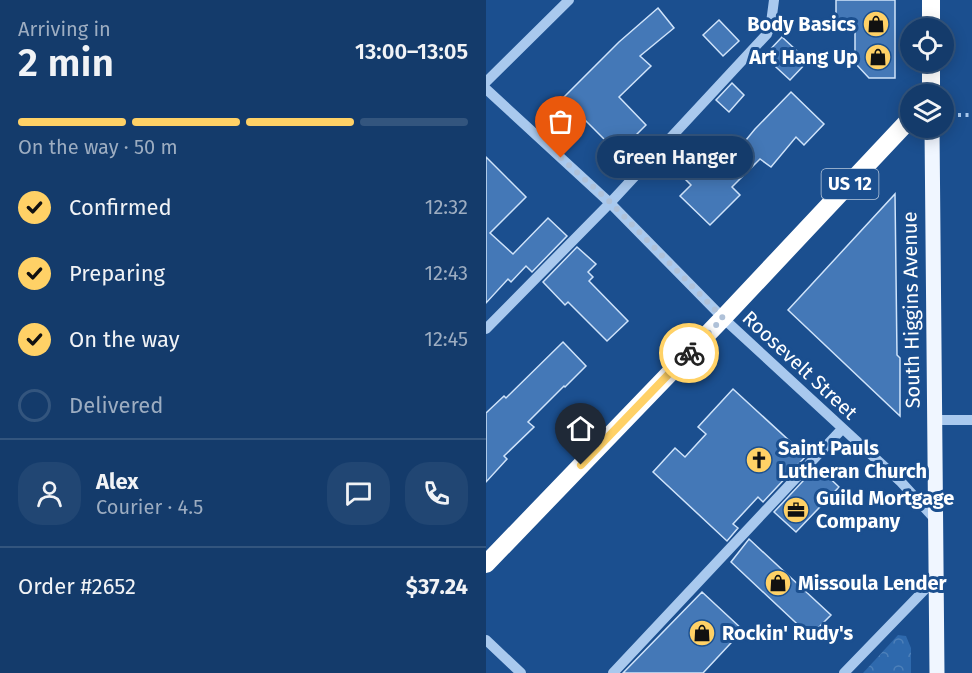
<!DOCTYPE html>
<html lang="en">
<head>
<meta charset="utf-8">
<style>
  :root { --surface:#143b6b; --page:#214673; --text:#f1f3f6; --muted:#9dadc1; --line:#33557e; --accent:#ffd166 }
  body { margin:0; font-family:"Fira Sans",sans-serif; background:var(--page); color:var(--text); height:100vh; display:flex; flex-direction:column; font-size:22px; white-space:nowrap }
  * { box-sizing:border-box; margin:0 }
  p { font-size:20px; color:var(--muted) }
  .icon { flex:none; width:33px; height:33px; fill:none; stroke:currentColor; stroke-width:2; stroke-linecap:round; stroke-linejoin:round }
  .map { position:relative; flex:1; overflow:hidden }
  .panel { display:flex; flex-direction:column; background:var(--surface); width:486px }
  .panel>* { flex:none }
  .tools { position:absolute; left:414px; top:18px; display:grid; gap:12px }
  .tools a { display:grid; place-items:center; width:54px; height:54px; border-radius:50%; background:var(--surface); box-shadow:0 3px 15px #0003,0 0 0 2px var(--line); font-size:30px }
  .pin { position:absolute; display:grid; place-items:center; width:51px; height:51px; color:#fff; margin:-62px -26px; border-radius:50% 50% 50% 0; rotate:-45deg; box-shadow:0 0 6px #0007 }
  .pin .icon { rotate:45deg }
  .courier { position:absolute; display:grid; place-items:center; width:60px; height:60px; margin:-30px; border:4px solid #ffd166; border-radius:50%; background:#fff; color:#222; box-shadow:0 2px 8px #0007 }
  .bubble { position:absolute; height:42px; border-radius:21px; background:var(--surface); box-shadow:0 3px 15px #0003,0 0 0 2px var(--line); font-size:20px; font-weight:600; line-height:42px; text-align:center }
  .head em { font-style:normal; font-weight:600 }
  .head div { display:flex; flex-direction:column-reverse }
  .head { display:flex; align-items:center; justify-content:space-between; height:102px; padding:0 18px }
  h1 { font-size:39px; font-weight:600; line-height:45px }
  .bar { display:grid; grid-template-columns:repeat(4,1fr); gap:9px 6px; align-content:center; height:72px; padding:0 18px }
  .bar i { height:8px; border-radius:4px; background:var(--line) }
  .bar .current { background:var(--accent) }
  .bar p { grid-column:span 4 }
  .line { display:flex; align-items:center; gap:15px; padding:0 18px; border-top:2px solid var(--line) }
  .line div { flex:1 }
  .round { display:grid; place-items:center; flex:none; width:63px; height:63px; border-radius:24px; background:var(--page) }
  ol { padding:0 18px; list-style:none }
  li { display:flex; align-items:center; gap:18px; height:66px }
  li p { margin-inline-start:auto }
  li .icon { padding:6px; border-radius:50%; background:var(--accent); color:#111; stroke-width:4 }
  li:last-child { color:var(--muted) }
  li i { width:33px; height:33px; border:3px solid var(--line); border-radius:50% }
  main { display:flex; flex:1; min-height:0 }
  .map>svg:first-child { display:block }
</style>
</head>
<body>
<main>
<section class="panel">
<div class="head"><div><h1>2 min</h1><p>Arriving in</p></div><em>13:00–13:05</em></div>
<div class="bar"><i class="current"></i><i class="current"></i><i class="current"></i><i></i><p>On the way · 50 m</p></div>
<ol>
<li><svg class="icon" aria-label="check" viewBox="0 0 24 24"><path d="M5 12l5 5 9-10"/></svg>Confirmed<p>12:32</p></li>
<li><svg class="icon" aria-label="check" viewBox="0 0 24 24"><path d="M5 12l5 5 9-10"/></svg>Preparing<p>12:43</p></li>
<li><svg class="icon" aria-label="check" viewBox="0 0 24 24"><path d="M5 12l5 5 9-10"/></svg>On the way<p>12:45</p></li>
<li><i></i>Delivered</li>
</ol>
<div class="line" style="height:108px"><a class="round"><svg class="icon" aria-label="person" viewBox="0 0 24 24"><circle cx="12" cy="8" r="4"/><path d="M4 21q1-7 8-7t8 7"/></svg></a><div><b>Alex</b><p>Courier · 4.5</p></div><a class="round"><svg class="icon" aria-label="chat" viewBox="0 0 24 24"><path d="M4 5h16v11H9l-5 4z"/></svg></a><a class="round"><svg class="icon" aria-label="phone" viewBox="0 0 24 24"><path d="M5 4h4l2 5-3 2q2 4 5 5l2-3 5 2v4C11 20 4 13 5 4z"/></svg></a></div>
<div class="line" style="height:78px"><div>Order #2652</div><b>$37.24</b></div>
</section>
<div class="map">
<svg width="486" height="673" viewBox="0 0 486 673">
  <defs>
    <pattern id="forest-crowns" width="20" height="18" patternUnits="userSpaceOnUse" patternTransform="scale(1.5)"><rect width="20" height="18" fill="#2e69ad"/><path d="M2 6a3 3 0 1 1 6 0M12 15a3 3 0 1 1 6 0" fill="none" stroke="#4d80b9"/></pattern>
  </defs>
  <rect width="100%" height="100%" fill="#1b4f8f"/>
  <path fill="url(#forest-crowns)" d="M412,635L420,636L425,648V673H377Z"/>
  <path fill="#4478b7" stroke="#cfe3fa" stroke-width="1.5" d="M350,0H409V78H383L369,63V29H350Z
    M172,8L188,28L154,56L165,66L133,97L160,125L132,153L77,98L133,42Z
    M233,20L253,41L237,56L217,35Z
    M296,37L322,61L304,80L278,56Z
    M246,83L258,95L243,112L230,100Z
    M305,92L338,124L318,145L310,137L285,167L274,159L246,187L254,195L224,225L194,196L205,185L189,169L218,139L242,162L269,129Z
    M0,157L40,197L4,233L27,254L62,218L81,236L46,272L40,266L25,282L22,279L0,303Z
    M409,194L411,355L414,358V416L302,310Z
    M91,247L110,264L102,272L107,277L103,281L142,321L121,341L82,302L79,305L57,282Z
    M77,342L100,366L79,387L78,386L42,422L48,427L18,456L21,459L0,482V413L18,396L20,398Z
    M247,389L320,456L277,502L272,497L247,524L252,528L241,541L167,472L189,448L199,457L220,434L212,427Z
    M331,466L353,487L310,532L288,512Z
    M263,539L345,615L324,636L245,562Z
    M216,592L257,630L217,673H137Z"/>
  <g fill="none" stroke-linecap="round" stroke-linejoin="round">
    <path stroke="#a9c9ee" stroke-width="4" stroke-dasharray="3 4.5" stroke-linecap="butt" d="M472,115H486"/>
    <path stroke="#a9c9ee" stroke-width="10" d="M0,82L83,0
      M0,89L124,203L237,318L415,482L448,518
      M0,329L124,203L281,34L285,23L288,0
      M449,420H486
      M0,640L35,673
      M127,673L356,429
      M358,673L449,579"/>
    <path stroke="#f0f6ff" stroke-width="15" d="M446,128L451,673"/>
    <path stroke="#fff" stroke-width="18" d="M445,0V28
      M445,62V94
      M0,564L237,318L424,119"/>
  </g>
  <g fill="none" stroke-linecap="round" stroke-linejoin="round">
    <path stroke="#afc1d8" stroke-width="6" stroke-dasharray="0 10.8" d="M75,158L124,202L237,318L203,353"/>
    <path stroke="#ffd166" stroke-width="8" d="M95,465L203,353"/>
  </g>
  <defs>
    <symbol id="shop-disc" viewBox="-11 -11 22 22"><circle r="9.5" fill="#ffd166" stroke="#1b4f8f"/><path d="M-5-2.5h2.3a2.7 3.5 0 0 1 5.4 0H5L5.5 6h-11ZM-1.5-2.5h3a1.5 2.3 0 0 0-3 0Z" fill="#111"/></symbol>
    <symbol id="church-disc" viewBox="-11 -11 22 22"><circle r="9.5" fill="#ffd166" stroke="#1b4f8f"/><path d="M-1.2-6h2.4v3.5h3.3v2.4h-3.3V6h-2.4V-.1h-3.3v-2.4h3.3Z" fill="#111"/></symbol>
    <symbol id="office-disc" viewBox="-11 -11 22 22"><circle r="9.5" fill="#ffd166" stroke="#1b4f8f"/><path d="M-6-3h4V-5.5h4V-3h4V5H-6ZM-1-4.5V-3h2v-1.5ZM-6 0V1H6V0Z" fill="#111"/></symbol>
  </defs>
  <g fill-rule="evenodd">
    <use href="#shop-disc" x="375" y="9" width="30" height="30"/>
    <use href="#shop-disc" x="377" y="42" width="30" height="30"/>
    <use href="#church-disc" x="258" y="445" width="30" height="30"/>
    <use href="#office-disc" x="295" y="495" width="30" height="30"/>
    <use href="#shop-disc" x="277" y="568" width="30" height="30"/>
    <use href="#shop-disc" x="201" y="618" width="30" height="30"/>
  </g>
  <g text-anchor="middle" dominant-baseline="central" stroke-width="6" stroke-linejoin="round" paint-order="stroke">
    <rect fill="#1b4f8f" stroke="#bbcadd" stroke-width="1.5" x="335.5" y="169" width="57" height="30" rx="4.5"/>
    <g font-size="18" font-weight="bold" fill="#fff">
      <text x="364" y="184">US 12</text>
    </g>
    <g font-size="20" font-weight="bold" fill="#fff" stroke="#1b4f8f" text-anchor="start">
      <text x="370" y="24" text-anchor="end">Body Basics</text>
      <text x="372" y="57" text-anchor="end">Art Hang Up</text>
      <text x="292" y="448">Saint Pauls<tspan x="292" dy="23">Lutheran Church</tspan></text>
      <text x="330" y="498">Guild Mortgage<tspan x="330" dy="23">Company</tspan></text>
      <text x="312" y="583">Missoula Lender</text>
      <text x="236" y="633">Rockin' Rudy's</text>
    </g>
    <g font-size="20" fill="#fff" stroke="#1b4f8f">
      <text transform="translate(425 310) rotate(-91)">South Higgins Avenue</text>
      <text transform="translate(314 365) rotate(43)">Roosevelt Street</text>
    </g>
  </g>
</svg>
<div class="tools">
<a><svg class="icon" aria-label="locate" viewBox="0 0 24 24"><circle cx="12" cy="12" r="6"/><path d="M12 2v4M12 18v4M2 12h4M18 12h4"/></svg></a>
<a><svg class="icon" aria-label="layers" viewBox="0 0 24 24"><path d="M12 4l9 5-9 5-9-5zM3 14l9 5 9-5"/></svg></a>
</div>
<div class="pin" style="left:75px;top:158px;background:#ea580c"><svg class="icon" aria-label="bag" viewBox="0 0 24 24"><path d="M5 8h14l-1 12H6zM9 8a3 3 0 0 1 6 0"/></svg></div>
<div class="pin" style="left:95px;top:465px;background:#1f2937"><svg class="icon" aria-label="home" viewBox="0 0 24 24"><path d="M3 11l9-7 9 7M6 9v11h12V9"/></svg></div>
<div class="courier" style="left:203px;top:353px"><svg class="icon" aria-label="bike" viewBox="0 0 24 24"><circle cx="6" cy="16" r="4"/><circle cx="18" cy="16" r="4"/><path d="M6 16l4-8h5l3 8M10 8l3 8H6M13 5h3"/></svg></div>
<div class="bubble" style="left:111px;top:136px;width:156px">Green Hanger</div>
</div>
</main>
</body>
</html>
